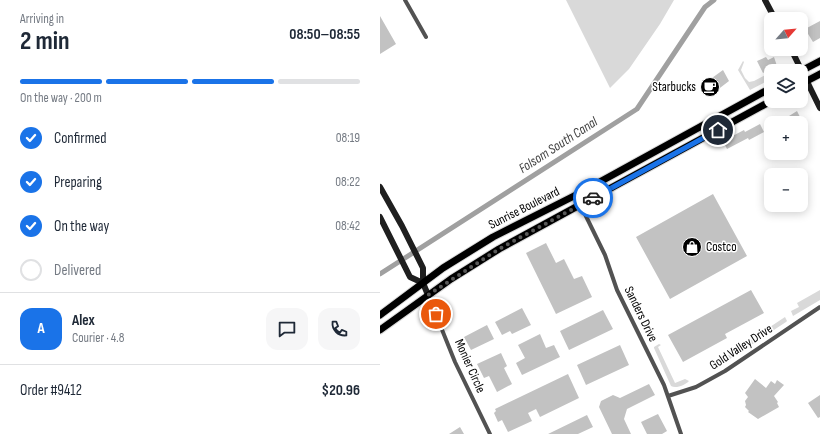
<!DOCTYPE html>
<html lang="en">
<head>
<meta charset="utf-8">
<style>
  :root { --surface:#fff; --page:#f6f6f7; --text:#1f2937; --muted:#747a83; --line:#e0e1e3; --accent:#1a73e8 }
  body { margin:0; font-family:"Sofia Sans Condensed",sans-serif; background:var(--page); color:var(--text); height:100vh; display:flex; flex-direction:column; font-size:15px; white-space:nowrap }
  * { box-sizing:border-box; margin:0 }
  p { font-size:13px; color:var(--muted) }
  .icon { flex:none; width:22px; height:22px; fill:none; stroke:currentColor; stroke-width:2; stroke-linecap:round; stroke-linejoin:round }
  .map { position:relative; flex:1; overflow:hidden }
  .details { display:flex; flex-direction:column; background:var(--surface); width:380px }
  .details>* { flex:none }
  .needle { width:26px; rotate:63deg }
  .buttons { position:absolute; left:384px; top:12px; display:grid; gap:8px }
  .buttons a { display:grid; place-items:center; width:44px; height:44px; border-radius:8px; background:var(--surface); box-shadow:0 2px 10px #0003; font-size:20px }
  .pin { position:absolute; display:grid; place-items:center; width:34px; height:34px; color:#fff; margin:-17px; border:2px solid #fff; border-radius:50%; box-shadow:0 1px 4px #0007 }
  .courier { position:absolute; display:grid; place-items:center; width:40px; height:40px; margin:-20px; border:3px solid #1a73e8; border-radius:50%; background:#fff; color:#222; box-shadow:0 1px 5px #0007 }
  .overview em { font-style:normal; font-weight:700 }
  .overview div { display:flex; flex-direction:column-reverse }
  .overview { display:flex; align-items:center; justify-content:space-between; height:68px; padding:0 20px }
  h1 { font-size:26px; font-weight:700; line-height:30px }
  .bar { display:grid; grid-template-columns:repeat(4,1fr); gap:6px 4px; align-content:center; height:48px; padding:0 20px }
  .bar i { height:5px; border-radius:3px; background:var(--line) }
  .bar .selected { background:var(--accent) }
  .bar p { grid-column:span 4 }
  .line { display:flex; align-items:center; gap:10px; padding:0 20px; border-top:1px solid var(--line) }
  .line div { flex:1 }
  .round { display:grid; place-items:center; flex:none; width:42px; height:42px; border-radius:12px; background:var(--page) }
  ol { padding:0 20px; list-style:none }
  li { display:flex; align-items:center; gap:12px; height:44px }
  li p { margin-inline-start:auto }
  li .icon { padding:4px; border-radius:50%; background:var(--accent); color:#fff; stroke-width:4 }
  li:last-child { color:var(--muted) }
  li i { width:22px; height:22px; border:2px solid var(--line); border-radius:50% }
  main { display:flex; flex:1; min-height:0 }
  .map>svg:first-child { display:block }
</style>
</head>
<body>
<main>
<section class="details">
<div class="overview"><div><h1>2 min</h1><p>Arriving in</p></div><em>08:50–08:55</em></div>
<div class="bar"><i class="selected"></i><i class="selected"></i><i class="selected"></i><i></i><p>On the way · 200 m</p></div>
<ol>
<li><svg class="icon" aria-label="check" viewBox="0 0 24 24"><path d="M5 12l5 5 9-10"/></svg>Confirmed<p>08:19</p></li>
<li><svg class="icon" aria-label="check" viewBox="0 0 24 24"><path d="M5 12l5 5 9-10"/></svg>Preparing<p>08:22</p></li>
<li><svg class="icon" aria-label="check" viewBox="0 0 24 24"><path d="M5 12l5 5 9-10"/></svg>On the way<p>08:42</p></li>
<li><i></i>Delivered</li>
</ol>
<div class="line" style="height:72px"><b class="round" style="background:var(--accent);color:#fff">A</b><div><b>Alex</b><p>Courier · 4.8</p></div><a class="round"><svg class="icon" aria-label="chat" viewBox="0 0 24 24"><path d="M4 5h16v11H9l-5 4z"/></svg></a><a class="round"><svg class="icon" aria-label="phone" viewBox="0 0 24 24"><path d="M5 4h4l2 5-3 2q2 4 5 5l2-3 5 2v4C11 20 4 13 5 4z"/></svg></a></div>
<div class="line" style="height:52px"><div>Order #9412</div><b>$20.96</b></div>
</section>
<div class="map">
<svg width="440" height="434" viewBox="0 0 440 434">
  <rect width="100%" height="100%" fill="#fff"/>
  <path fill="#d9d9d9" d="M186,0H294L280,24L249,69L230,88Z
    M363,61L364,62L361,70L365,78L369,82L374,81L391,72V79L370,90L358,70Z
    M440,290V300L413,316L411,311L419,307L417,303Z
    M405,317L407,321L406,322L350,359L348,355Z
    M279,344L281,345L278,347L295,383L305,379L309,381C305,385 296,389 291,386L274,348V347Z"/>
  <g fill="none" stroke-linecap="round" stroke-linejoin="round">
    <path stroke="#a0a0a0" stroke-width="5" d="M0,274L257,109L325,7L334,0"/>
  </g>
  <path fill="#c2c2c2" d="M0,16L16,44L0,54Z
    M440,21V38L433,42L425,29Z
    M386,57L388,60L394,57L397,66L383,73L377,61Z
    M343,70L349,81L336,91L331,93L325,83Z
    M417,111L426,129L421,132V123H413L409,116Z
    M380,124L384,132L369,140L368,138L347,149L343,141L364,130L365,132Z
    M333,194L367,256L290,299L256,237Z
    M166,243L176,263L184,259L194,279L202,276L212,297L176,314L146,253Z
    M371,290L384,313L345,334L347,338L303,362L288,335Z
    M142,308L151,325L132,334L130,331L122,335L115,322Z
    M223,310L233,329L189,350L180,331Z
    M107,325L114,339L91,350L84,337Z
    M160,334L166,348L174,345L180,357L142,375L136,363L145,358L138,345Z
    M240,345L249,365L206,385L197,365Z
    M121,353L127,366L124,368L132,384L117,392L109,376L104,378L97,364Z
    M188,374L199,398L160,417L156,409L148,413L152,421L128,432L122,420L118,422L114,413L116,411L115,409Z
    M375,379L386,388L391,381L395,384L397,380L404,385L394,396L398,402L397,403L399,407L378,419L368,412L369,411L365,407L366,405L365,401L368,397L365,393Z
    M269,384L275,395L247,409L244,419L251,434H232L219,407L221,401L233,395L240,398Z
    M440,395V417L438,418L428,403Z
    M278,414L287,431L282,434H267L261,422Z
    M207,415L213,427L198,434H168Z
    M80,427L84,434H69Z"/>
  <g fill="none" stroke-linecap="round" stroke-linejoin="round">
    <defs>
      <path id="primary" d="M421,71L440,61
        M421,84L440,74
        M0,315L63,268L113,237L196,195L391,88
        M0,330L71,279L119,249L391,101"/>
    </defs>
    <use href="#primary" stroke="#dbdbdb" stroke-width="9"/>
    <path stroke="#525252" stroke-width="4" d="M25,0L46,37
      M200,204L225,255L237,290L284,385L301,434
      M48,295L75,362L110,434
      M288,396L316,387L345,371L440,307"/>
    <path stroke="#1f1f1f" stroke-width="6" d="M385,0L395,19
      M411,49L440,108
      M0,187L22,226L43,268V283L48,295
      M0,217L30,277L43,283"/>
    <use href="#primary" stroke="#000" stroke-width="7"/>
  </g>
  <g fill="none" stroke-linecap="round" stroke-linejoin="round">
    <path stroke="#595959" stroke-width="4" stroke-dasharray="0 7.2" d="M56,314L48,295L119,249L213,198"/>
    <path stroke="#1a73e8" stroke-width="5" d="M213,198L338,130"/>
  </g>
  <defs>
    <symbol id="cafe-disc" viewBox="-11 -11 22 22"><circle r="9.5" fill="#000" stroke="#fff"/><path d="M-5.5-4.5H6V0H3Q3 3.5 0 3.5H-2.5Q-5.5 3.5-5.5 0ZM3-3.2v2h1.7v-2ZM-6 4.5H4V6H-6Z" fill="#fff"/></symbol>
    <symbol id="shop-disc" viewBox="-11 -11 22 22"><circle r="9.5" fill="#000" stroke="#fff"/><path d="M-5-2.5h2.3a2.7 3.5 0 0 1 5.4 0H5L5.5 6h-11ZM-1.5-2.5h3a1.5 2.3 0 0 0-3 0Z" fill="#fff"/></symbol>
  </defs>
  <g fill-rule="evenodd">
    <use href="#cafe-disc" x="319" y="76" width="22" height="22"/>
    <use href="#shop-disc" x="301" y="236" width="22" height="22"/>
  </g>
  <g text-anchor="middle" dominant-baseline="central" stroke-width="3" stroke-linejoin="round" paint-order="stroke">
    <g font-size="13" fill="#000" stroke="#fff" text-anchor="end">
      <text x="316" y="87">Starbucks</text>
      <text x="326" y="247" text-anchor="start">Costco</text>
    </g>
    <g font-size="13" fill="#000" stroke="#fff">
      <text transform="translate(144 208) rotate(-27)">Sunrise Boulevard</text>
      <text transform="translate(261 314) rotate(64)">Sanders Drive</text>
      <text transform="translate(361 347) rotate(-33)">Gold Valley Drive</text>
      <text transform="translate(90 366) rotate(66)">Monier Circle</text>
    </g>
    <g font-size="14" font-style="italic" fill="#414141" stroke="#fff">
      <text transform="translate(178 145) rotate(-33)">Folsom South Canal</text>
    </g>
  </g>
</svg>
<div class="buttons">
<a><svg class="needle" viewBox="-14 -14 28 28"><path d="M0-13l5 13h-10z" fill="#e53935"/><path d="M0 13l5-13h-10z" fill="#747a83"/></svg></a>
<a><svg class="icon" aria-label="layers" viewBox="0 0 24 24"><path d="M12 4l9 5-9 5-9-5zM3 14l9 5 9-5"/></svg></a>
<a>+</a>
<a>−</a>
</div>
<div class="pin" style="left:56px;top:314px;background:#ea580c"><svg class="icon" aria-label="bag" viewBox="0 0 24 24"><path d="M5 8h14l-1 12H6zM9 8a3 3 0 0 1 6 0"/></svg></div>
<div class="pin" style="left:338px;top:130px;background:#1f2937"><svg class="icon" aria-label="home" viewBox="0 0 24 24"><path d="M3 11l9-7 9 7M6 9v11h12V9"/></svg></div>
<div class="courier" style="left:213px;top:198px"><svg class="icon" aria-label="car" viewBox="0 0 24 24"><path d="M5 17H2v-5l4-1 3-4h7l3 4 3 1v5h-3M9 17h6M6 11h13"/><circle cx="7" cy="17" r="2"/><circle cx="17" cy="17" r="2"/></svg></div>
</div>
</main>
</body>
</html>
